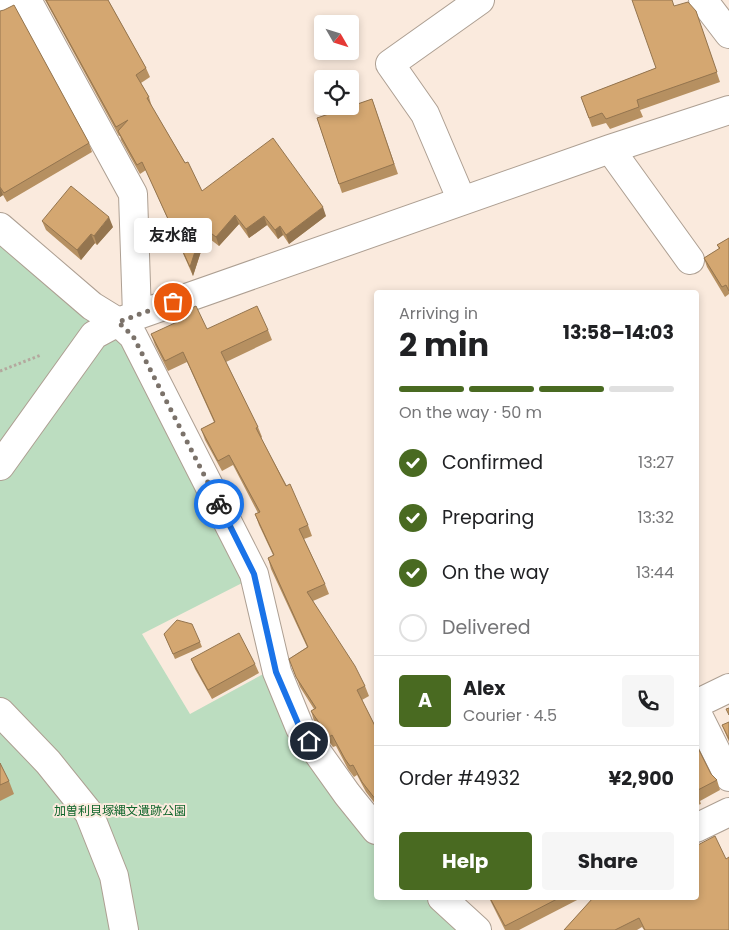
<!DOCTYPE html>
<html lang="en">
<head>
<meta charset="utf-8">
<style>
  :root { --surface:#fff; --page:#f6f6f6; --text:#202124; --muted:#757577; --line:#e0e0e0; --accent:#496a21 }
  body { margin:0; font-family:Poppins,"Noto Sans JP",sans-serif; background:var(--page); color:var(--text); height:100vh; display:flex; flex-direction:column; font-size:19px; white-space:nowrap }
  * { box-sizing:border-box; margin:0 }
  p { font-size:16px; color:var(--muted) }
  .icon { flex:none; width:28px; height:28px; fill:none; stroke:currentColor; stroke-width:2; stroke-linecap:round; stroke-linejoin:round }
  .map { position:relative; flex:1; overflow:hidden }
  .details { position:absolute; left:374px; top:290px; width:325px; height:610px; display:flex; flex-direction:column; background:var(--surface); border-radius:5px; box-shadow:0 2px 8px #0003 }
  .details>* { flex:none }
  .needle { width:32px; rotate:129deg }
  .buttons { position:absolute; left:314px; top:15px; display:grid; gap:10px }
  .buttons a { display:grid; place-items:center; width:45px; height:45px; border-radius:5px; background:var(--surface); box-shadow:0 2px 8px #0003; font-size:25px }
  .pin { position:absolute; display:grid; place-items:center; width:42px; height:42px; color:#fff; margin:-21px; border:2px solid #fff; border-radius:50%; box-shadow:0 1px 5px #0007 }
  .courier { position:absolute; display:grid; place-items:center; width:50px; height:50px; margin:-25px; border:4px solid #1a73e8; border-radius:50%; background:#fff; color:#222; box-shadow:0 1px 6px #0007 }
  .bubble { position:absolute; height:35px; border-radius:5px; background:var(--surface); box-shadow:0 2px 8px #0003; font-size:16px; font-weight:700; line-height:35px; text-align:center }
  .head em { font-style:normal; font-weight:700 }
  .head div { display:flex; flex-direction:column-reverse }
  .head { display:flex; align-items:center; justify-content:space-between; height:85px; padding:0 25px }
  h1 { font-size:32px; font-weight:700; line-height:38px }
  .bar { display:grid; grid-template-columns:repeat(4,1fr); gap:8px 5px; align-content:center; height:60px; padding:0 25px }
  .bar i { height:6px; border-radius:4px; background:var(--line) }
  .bar .on { background:var(--accent) }
  .bar p { grid-column:span 4 }
  .line { display:flex; align-items:center; gap:12px; padding:0 25px; border-top:1px solid var(--line) }
  .line div { flex:1 }
  .round { display:grid; place-items:center; flex:none; width:52px; height:52px; border-radius:5px; background:var(--page) }
  ol { padding:0 25px; list-style:none }
  li { display:flex; align-items:center; gap:15px; height:55px }
  li p { margin-inline-start:auto }
  li .icon { padding:5px; border-radius:50%; background:var(--accent); color:#fff; stroke-width:4 }
  li:last-child { color:var(--muted) }
  li i { width:28px; height:28px; border:2px solid var(--line); border-radius:50% }
  .button { display:flex; gap:10px; margin-top:auto; padding:10px 25px }
  .button a { flex:1; height:58px; border-radius:5px; background:var(--accent); color:#fff; font-size:20px; font-weight:700; line-height:58px; text-align:center }
  .button a+a { background:var(--page); color:var(--text) }
  .map>svg:first-child { display:block }
</style>
</head>
<body>
<div class="map">
<svg width="729" height="930" viewBox="0 0 729 930">
  <rect width="100%" height="100%" fill="#faeadd"/>
  <path fill="#bcddc0" d="M0,238L121,339L248,580L142,634L190,714L267,672L327,788L376,846V898H426L462,930H0Z"/>
  <g fill="none" stroke-linecap="round" stroke-linejoin="round">
    <defs>
      <path id="minor" d="M27,0L133,194L137,315
        M703,0L729,34
        M0,5L10,0
        M610,149L690,260
        M462,201L425,114L390,64L480,0
        M0,227L92,306L118,322L133,336L254,574L277,672L300,728L347,794L376,830
        M0,466L94,335L118,322L610,149L729,110
        M696,704L729,688
        M696,711L729,777
        M0,712L48,762L89,813L114,876L124,930
        M696,828L729,812
        M442,898L477,930"/>
    </defs>
    <use href="#minor" stroke="#ad9f92" stroke-width="30"/>
    <path stroke="#b4a89e" stroke-width="3" stroke-dasharray="2.5 2.5" stroke-linecap="butt" d="M0,371L41,355"/>
    <use href="#minor" stroke="#fff" stroke-width="28"/>
  </g>
  <path fill="#b69061" d="M45,0H108L146,68L150,77L141,83L149,97L152,107L202,191L326,216L289,244L283,235L278,239L267,225L249,238L239,224L219,246L206,236L193,276L146,170L140,174L121,140L120,136H119Z
    M674,6L696,11L720,82L640,110L643,117L610,129L606,123L592,127L581,97L656,68Z
    M0,11L89,143L92,152L7,202L3,195L0,197Z
    M372,99L398,174L342,193L317,118Z
    M42,221L113,227L97,245L95,243L81,260L46,230Z
    M729,238V294L725,297L707,267L704,258L719,249L717,245Z
    M207,329L268,330L272,340L226,362L258,427L262,437L261,438L308,525L312,536L304,539L325,584L329,594L313,601L365,686L369,696L362,700L376,728V805L366,792L357,775L354,777L348,769L336,746L333,747L314,721L311,711L314,709L300,687L289,659L307,647L271,569L268,558L273,555L259,525L255,514L258,513L233,465L222,471L205,440L201,429L214,422L187,362L168,371L155,345L151,334Z
    M164,634L200,642L202,647L175,659Z
    M191,659L255,664L259,673L212,699L195,669Z
    M729,722V742L722,725Z
    M696,744L711,774L717,780L720,790L700,801L701,804L698,805L699,809L696,811Z
    M0,763L9,781L14,794L0,801Z
    M489,898H581L519,930H505Z
    M593,898L729,930H644L642,927L637,930H564Z"/>
  <path fill="#94754f" d="M0,187L3,195L0,197Z
    M323,207L326,216L289,244L286,235Z
    M235,215L239,224L219,246L216,237Z
    M264,216L267,225L249,238L246,229Z
    M109,217L113,227L97,245L94,236Z
    M280,226L283,235L278,239L275,230Z
    M203,227L206,236L193,276L190,267Z
    M91,234L95,243L81,260L77,250Z"/>
  <path fill="#d4a771" stroke="#94754f" d="M46,0H108L146,68L136,75L149,97L147,98L185,163L188,162L202,191L273,138L323,207L286,235L280,226L275,230L264,216L246,229L235,215L216,237L203,227L190,267L142,162L137,165L118,131L128,120L116,127Z
    M632,0H672L674,6L688,2L696,11L717,72L637,100L639,107L606,119L602,113L589,118L581,97L656,68Z
    M14,5L89,143L4,193L0,187V11L4,10Z
    M372,99L394,164L339,184L317,118Z
    M71,186L109,217L94,236L91,234L77,250L42,221Z
    M729,238V291L726,285L722,287L704,258L720,248L717,245Z
    M196,306L207,329L257,306L268,330L221,352L258,427L256,428L286,486L290,484L308,525L299,529L325,584L307,592L355,666L365,686L357,690L376,728V800L362,782L353,765L350,766L345,759L332,735L329,737L311,711L316,708L296,677L289,659L308,647L268,558L274,555L255,514L260,512L229,455L218,461L201,429L215,422L183,352L165,361L151,334L177,322L174,316Z
    M177,620L192,624L200,642L173,654L164,634Z
    M239,633L255,664L208,690L191,659Z
    M729,708V715L726,709Z
    M729,722V739L722,725Z
    M696,744L711,774L717,780L696,791Z
    M0,763L9,781L0,785Z
    M715,836L726,859L729,857V930H645L639,918L615,930H564L593,898H696V846Z
    M490,898H559L505,926Z"/>
  <g fill="none" stroke-linecap="round" stroke-linejoin="round">
    <path stroke="#7b726a" stroke-width="5" stroke-dasharray="0 9" d="M173,302L118,322L133,336L219,504"/>
    <path stroke="#1a73e8" stroke-width="6" d="M219,504L254,574L276,672L300,728L309,741"/>
  </g>
  <g text-anchor="middle" dominant-baseline="central" stroke-width="4" stroke-linejoin="round" paint-order="stroke">
    <g font-size="12" fill="#0f652b" stroke="#faeadd">
      <text x="120" y="810">加曽利貝塚縄文遺跡公園</text>
    </g>
  </g>
</svg>
<div class="buttons">
<a><svg class="needle" viewBox="-14 -14 28 28"><path d="M0-13l5 13h-10z" fill="#e53935"/><path d="M0 13l5-13h-10z" fill="#757577"/></svg></a>
<a><svg class="icon" aria-label="locate" viewBox="0 0 24 24"><circle cx="12" cy="12" r="6"/><path d="M12 2v4M12 18v4M2 12h4M18 12h4"/></svg></a>
</div>
<div class="pin" style="left:173px;top:302px;background:#ea580c"><svg class="icon" aria-label="bag" viewBox="0 0 24 24"><path d="M5 8h14l-1 12H6zM9 8a3 3 0 0 1 6 0"/></svg></div>
<div class="pin" style="left:309px;top:741px;background:#1f2937"><svg class="icon" aria-label="home" viewBox="0 0 24 24"><path d="M3 11l9-7 9 7M6 9v11h12V9"/></svg></div>
<div class="courier" style="left:219px;top:504px"><svg class="icon" aria-label="bike" viewBox="0 0 24 24"><circle cx="6" cy="16" r="4"/><circle cx="18" cy="16" r="4"/><path d="M6 16l4-8h5l3 8M10 8l3 8H6M13 5h3"/></svg></div>
<div class="bubble" style="left:134px;top:218px;width:78px">友水館</div>
<section class="details">
<div class="head"><div><h1>2 min</h1><p>Arriving in</p></div><em>13:58–14:03</em></div>
<div class="bar"><i class="on"></i><i class="on"></i><i class="on"></i><i></i><p>On the way · 50 m</p></div>
<ol>
<li><svg class="icon" aria-label="check" viewBox="0 0 24 24"><path d="M5 12l5 5 9-10"/></svg>Confirmed<p>13:27</p></li>
<li><svg class="icon" aria-label="check" viewBox="0 0 24 24"><path d="M5 12l5 5 9-10"/></svg>Preparing<p>13:32</p></li>
<li><svg class="icon" aria-label="check" viewBox="0 0 24 24"><path d="M5 12l5 5 9-10"/></svg>On the way<p>13:44</p></li>
<li><i></i>Delivered</li>
</ol>
<div class="line" style="height:90px"><b class="round" style="background:var(--accent);color:#fff">A</b><div><b>Alex</b><p>Courier · 4.5</p></div><a class="round"><svg class="icon" aria-label="phone" viewBox="0 0 24 24"><path d="M5 4h4l2 5-3 2q2 4 5 5l2-3 5 2v4C11 20 4 13 5 4z"/></svg></a></div>
<div class="line" style="height:65px"><div>Order #4932</div><b>¥2,900</b></div>
<div class="button"><a>Help</a><a>Share</a></div>
</section>
</div>
</body>
</html>
